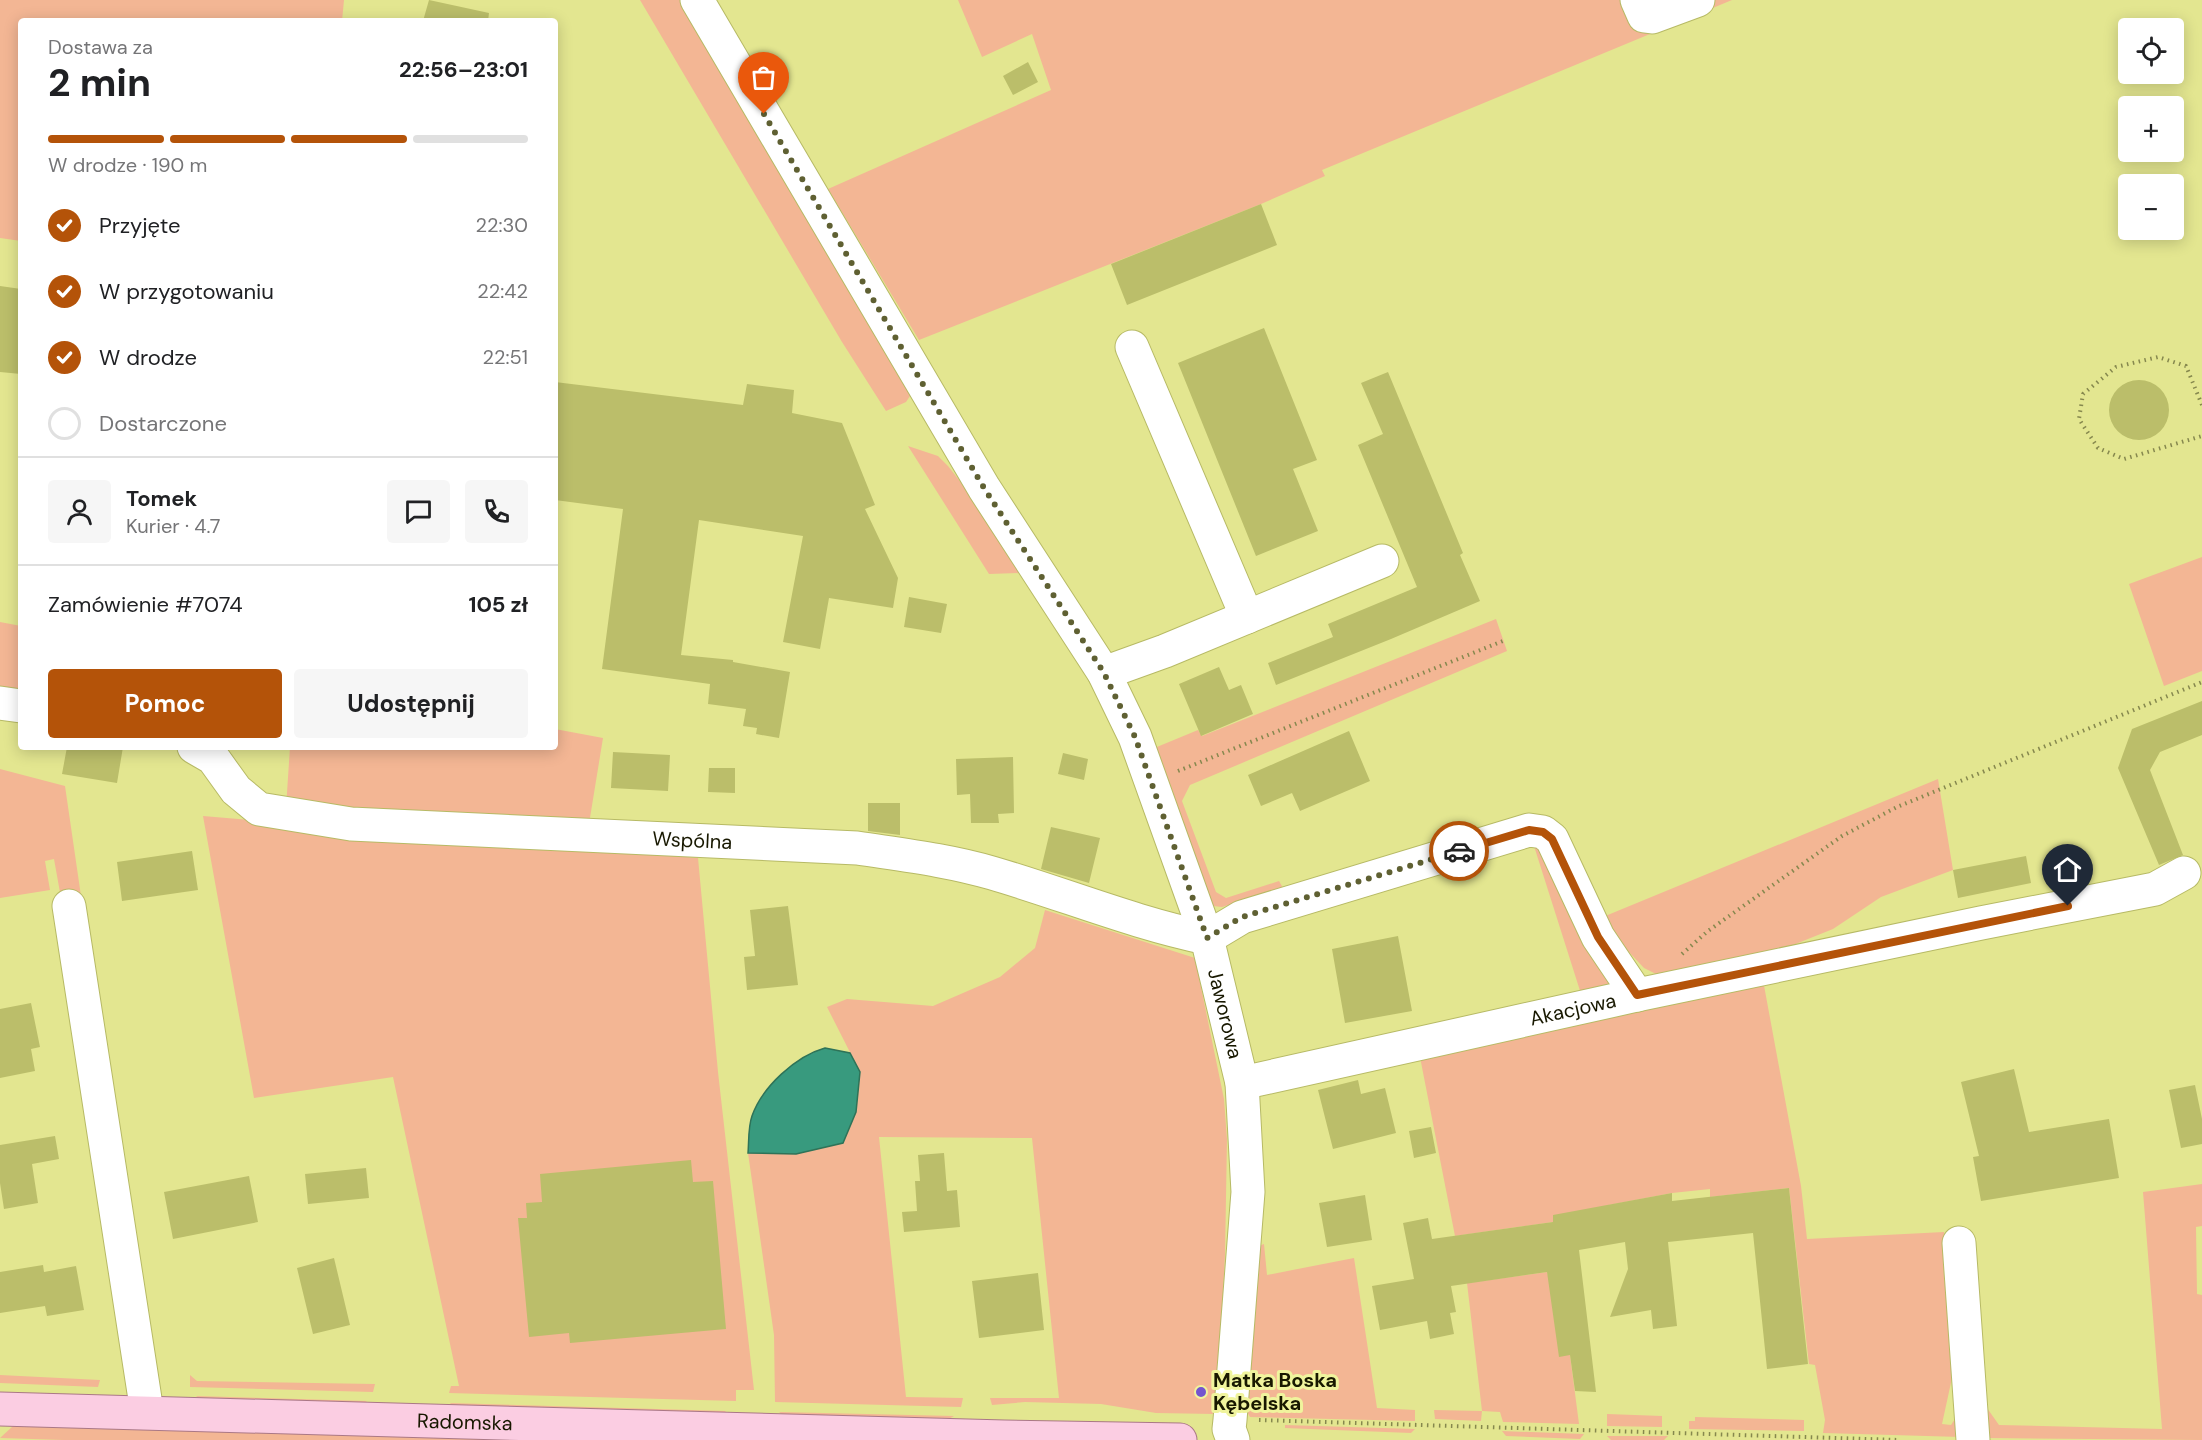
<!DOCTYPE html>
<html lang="pl">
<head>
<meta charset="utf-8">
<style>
  :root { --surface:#fff; --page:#f6f6f6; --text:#202124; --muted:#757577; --line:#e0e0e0; --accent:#b45309 }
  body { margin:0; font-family:"DM Sans",sans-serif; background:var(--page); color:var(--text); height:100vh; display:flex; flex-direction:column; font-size:22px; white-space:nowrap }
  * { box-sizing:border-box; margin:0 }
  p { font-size:20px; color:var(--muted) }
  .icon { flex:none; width:33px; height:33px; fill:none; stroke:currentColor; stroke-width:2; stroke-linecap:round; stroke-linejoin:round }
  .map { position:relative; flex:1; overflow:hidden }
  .panel { position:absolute; left:18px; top:18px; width:540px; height:732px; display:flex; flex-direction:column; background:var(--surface); border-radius:6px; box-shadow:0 3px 15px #0003 }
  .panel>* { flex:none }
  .tools { position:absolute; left:2118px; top:18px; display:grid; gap:12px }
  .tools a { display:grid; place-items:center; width:66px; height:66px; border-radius:6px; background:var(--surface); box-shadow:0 3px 15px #0003; font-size:30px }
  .pin { position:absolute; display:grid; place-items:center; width:51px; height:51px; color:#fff; margin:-62px -26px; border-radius:50% 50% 50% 0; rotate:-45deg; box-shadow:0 0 6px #0007 }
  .pin .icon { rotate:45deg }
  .courier { position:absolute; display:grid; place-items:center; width:60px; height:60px; margin:-30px; border:4px solid #b45309; border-radius:50%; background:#fff; color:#222; box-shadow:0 2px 8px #0007 }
  .head em { font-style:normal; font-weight:700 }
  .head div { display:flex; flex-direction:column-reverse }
  .head { display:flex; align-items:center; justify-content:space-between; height:102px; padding:0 30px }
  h1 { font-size:39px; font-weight:700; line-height:45px }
  .bar { display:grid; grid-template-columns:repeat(4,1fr); gap:9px 6px; align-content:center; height:72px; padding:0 30px }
  .bar i { height:8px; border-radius:4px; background:var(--line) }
  .bar .selected { background:var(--accent) }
  .bar p { grid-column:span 4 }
  .line { display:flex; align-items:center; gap:15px; padding:0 30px; border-top:2px solid var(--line) }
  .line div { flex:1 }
  .round { display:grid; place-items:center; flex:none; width:63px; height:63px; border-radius:6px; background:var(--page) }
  ol { padding:0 30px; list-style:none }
  li { display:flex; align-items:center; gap:18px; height:66px }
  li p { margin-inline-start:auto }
  li .icon { padding:6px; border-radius:50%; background:var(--accent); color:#fff; stroke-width:4 }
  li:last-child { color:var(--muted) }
  li i { width:33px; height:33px; border:3px solid var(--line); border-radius:50% }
  .button { display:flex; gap:12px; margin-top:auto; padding:12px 30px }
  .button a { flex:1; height:69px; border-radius:6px; background:var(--accent); color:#fff; font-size:24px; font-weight:700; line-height:69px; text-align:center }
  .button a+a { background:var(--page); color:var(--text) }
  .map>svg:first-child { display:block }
</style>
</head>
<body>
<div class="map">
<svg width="2202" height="1440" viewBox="0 0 2202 1440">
  <rect width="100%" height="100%" fill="#e3e690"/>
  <path fill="#f3b694" d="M0,0H344L342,21H21V241L0,238Z
    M640,0H685L912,393L906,402L886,411L842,342Z
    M958,0H1732L1322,170L1325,176L1261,204L919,340L828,189L1051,90L1032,34L982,57Z
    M908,446L938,456L948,466L963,485L1022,573L989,574Z
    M2202,557V671L2164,686L2129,584Z
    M1496,619L1507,651L1190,785L1182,801L1216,892L1226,898L1279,881L1283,888L1222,907L1213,906L1209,900L1152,749L1198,730L1202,736Z
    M0,622L21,626V697L0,692Z
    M555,729L603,738L588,830L286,808L290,747H555Z
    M0,769L65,786L81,896L61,898L54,859L45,861L50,890L0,898Z
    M1938,779L1953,870L1881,897L1833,929L1758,959L1660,976L1644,968L1598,919Z
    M203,816L698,858L718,1072L754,1390H736V1401L449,1393L451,1386H459L393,1077L254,1098Z
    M1534,846L1552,860L1624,988L1582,997Z
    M1045,910L1195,958L1224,1099L1227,1139L1225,1255L1217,1402L1214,1414L1156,1413L1101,1404L1025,1402L992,1405L990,1398H1059L1032,1138L879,1137L906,1397L963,1398L961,1407L775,1402L774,1335L748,1153L796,1154L860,1072L827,1007L847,999L933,1006L1000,977L1035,948Z
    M1763,980L1801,1186L1807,1239L1944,1232L1952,1378L1942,1424L1951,1425L1962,1408L1961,1437L1823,1433L1825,1420L1815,1365L1809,1364L1789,1188L1710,1197V1189L1672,1193L1609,1205L1553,1222L1455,1236L1419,1052Z
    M2202,1184V1226L2196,1227L2197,1294L2202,1295V1440L1989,1438L1987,1408L1999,1425L2162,1429L2143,1192Z
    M1264,1244L1267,1275L1354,1258L1377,1408L1415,1410V1421L1250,1417L1243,1405L1256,1247Z
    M1547,1272L1570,1355L1579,1424L1503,1422L1500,1412L1482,1411L1481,1421L1435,1419L1434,1410L1482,1411L1467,1283Z
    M0,1375L100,1380L98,1387L0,1383Z
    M190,1375L197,1381L375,1384L373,1392L190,1387Z
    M196,1396L367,1401L361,1405L201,1400Z
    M450,1403L726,1411L723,1414L454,1407Z
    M779,1412L954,1416L949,1419L783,1415Z
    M1607,1414L1662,1416V1427L1607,1426Z
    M1695,1417L1804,1420V1431L1689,1429V1421H1695Z
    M1285,1425L1415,1429L1411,1433L1285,1428Z
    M13,1426L543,1440H64L0,1438Z
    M1502,1431L1584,1434L1580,1439L1506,1436Z
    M1607,1436H1668L1664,1440H1611Z"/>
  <path fill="#389a7e" stroke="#2e7358" stroke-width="1.5" d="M825,1048L850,1053L860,1072L856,1112L843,1143L796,1154L748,1153C749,1142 748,1127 752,1116C762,1087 796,1056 825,1048Z"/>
  <path fill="#bbbe6a" d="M429,0L489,13L488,21H423Z
    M1028,62L1038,82L1013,95L1003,76Z
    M1261,204L1277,245L1127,305L1111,264Z
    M0,286L21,289V374L0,372Z
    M1264,328L1317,460L1293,469L1318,531L1256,556L1178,363Z
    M1388,372L1463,553L1460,555L1480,601L1391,639L1276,685L1268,663L1333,637L1328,624L1417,587L1358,445L1383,434L1361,383Z
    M2109 410a30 30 0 1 1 60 0a30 30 0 1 1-60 0Z
    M555,382L743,405L747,384L794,390L792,413L842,423L875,505L865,509L898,578L893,608L829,598L820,649L783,642L803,536L699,520L681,655L733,660V662L790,672L779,738L756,734L757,728L743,726L746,709L708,704L710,684L602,669L623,509L555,500Z
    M909,597L947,604L941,633L904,627Z
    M1219,667L1229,690L1241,685L1253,714L1201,736L1179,684Z
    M2202,701V735L2160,752L2150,770L2183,855L2159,865L2118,768L2132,729Z
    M1349,731L1370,781L1300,811L1292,793L1261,806L1248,775Z
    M67,747H123L117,783L62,774Z
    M613,752L670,755L668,791L611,788Z
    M1063,753L1088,759L1084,780L1058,774Z
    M1013,757L1014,813L998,814L999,823H971L970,794L957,795L956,759Z
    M709,768H735V793L708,792Z
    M868,803H900V835L868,831Z
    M1051,827L1100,838L1089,883L1041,869Z
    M192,851L198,890L122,901L117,862Z
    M2026,856L2031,883L1958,898L1953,870Z
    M788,906L798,985L747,990L744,957L755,956L750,910Z
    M1398,936L1412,1011L1345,1023L1332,949Z
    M31,1003L40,1047L31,1049L35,1071L0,1078V1009Z
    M2014,1069L2029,1132L2109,1119L2119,1178L1981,1201L1973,1157L1979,1156L1961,1082Z
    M1358,1080L1361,1094L1385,1088L1396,1133L1333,1149L1318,1090Z
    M2195,1085L2202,1119V1144L2181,1148L2169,1090Z
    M1431,1127L1436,1153L1414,1158L1409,1131Z
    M55,1136L59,1159L32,1164L38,1203L4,1209L0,1183V1145Z
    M944,1153L947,1191L957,1190L960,1227L904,1232L902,1212L917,1211L915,1181H920L918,1155Z
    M691,1160L693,1182L713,1181L726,1329L570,1343L569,1333L529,1337L518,1218H527L526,1203L542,1202L540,1174Z
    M366,1168L369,1198L308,1204L305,1174Z
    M249,1176L258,1222L173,1239L164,1192Z
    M1789,1188L1808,1364L1767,1369L1753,1233L1668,1242L1677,1326L1653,1329L1651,1310L1610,1317L1628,1269L1625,1242L1579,1250L1596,1392L1575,1391L1570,1355L1559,1357L1547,1272L1451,1286L1456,1312L1450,1313L1454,1334L1430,1339L1427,1321L1380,1330L1372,1286L1414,1279L1403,1223L1428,1218L1432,1239L1553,1222V1215L1672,1193V1201Z
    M1365,1195L1372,1240L1327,1247L1319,1203Z
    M334,1258L350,1325L313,1334L297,1268Z
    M43,1265L44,1272L76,1266L84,1310L47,1316L45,1306L0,1313V1272Z
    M1038,1273L1044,1330L979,1338L972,1281Z"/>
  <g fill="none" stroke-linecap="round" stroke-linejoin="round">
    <defs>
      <g id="minor">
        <path id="s1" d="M697,0L984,488L1104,673L1135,737L1207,938L1242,1083L1248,1192L1230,1420L1229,1429L1233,1440"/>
        <path d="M1637,0L1644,16L1652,17L1698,0"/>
        <path d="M1132,347L1247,617"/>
        <path d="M1104,673L1165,651L1382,561"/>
        <path d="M0,703L21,706"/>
        <path id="s2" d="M194,747L213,758L236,790L259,809L351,824L857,848C903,855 948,860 992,873C1064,894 1134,923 1207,938L1242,917L1529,830L1543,832L1552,839L1598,937L1637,995"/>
        <path d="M69,906L147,1412"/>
        <path id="s3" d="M1242,1083L1637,995L1981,923L2155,889L2184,873"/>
        <path d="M1959,1243L1973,1440"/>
      </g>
      <g id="major">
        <path id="s4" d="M0,1409L1004,1437L1180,1440"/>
      </g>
    </defs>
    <use href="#minor" stroke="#b7ba65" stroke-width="35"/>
    <use href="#major" stroke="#aa7886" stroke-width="35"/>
    <path stroke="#86884e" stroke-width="4" stroke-dasharray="1.5 4.5" stroke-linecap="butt" d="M2202,405L2186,366L2158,357L2116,367L2083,394L2079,419L2098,448L2124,459L2202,436
      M1178,771L1503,641
      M1682,954L1708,931L1842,836L1897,807L2202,682
      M1259,1420L1899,1440"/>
    <use href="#minor" stroke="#fff" stroke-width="33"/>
    <use href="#major" stroke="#fbcde2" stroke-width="33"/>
  </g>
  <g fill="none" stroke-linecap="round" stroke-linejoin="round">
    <path stroke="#5f6032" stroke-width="6" stroke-dasharray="0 10.8" d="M764,114L984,488L1104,673L1135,737L1207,938L1242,917L1459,851"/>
    <path stroke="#b45309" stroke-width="8" d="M1459,851L1529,830L1543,832L1552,839L1598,937L1637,995L2068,906"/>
  </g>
  <circle fill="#7355ce" stroke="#f0f49d" stroke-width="2" cx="1201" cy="1392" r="6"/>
  <g text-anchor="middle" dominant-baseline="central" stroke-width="6" stroke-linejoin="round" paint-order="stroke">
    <g font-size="20" fill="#181800" stroke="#f0f49d">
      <text stroke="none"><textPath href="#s2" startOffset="526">Wspólna</textPath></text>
      <text stroke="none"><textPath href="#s3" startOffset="339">Akacjowa</textPath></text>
      <text stroke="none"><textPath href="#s1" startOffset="1149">Jaworowa</textPath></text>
      <text stroke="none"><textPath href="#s4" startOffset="465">Radomska</textPath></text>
    </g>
    <g font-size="20" font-weight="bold" fill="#181800" stroke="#f0f49d" text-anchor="start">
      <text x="1213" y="1380">Matka Boska<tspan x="1213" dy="23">Kębelska</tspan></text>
    </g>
  </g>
</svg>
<div class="tools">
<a><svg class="icon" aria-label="locate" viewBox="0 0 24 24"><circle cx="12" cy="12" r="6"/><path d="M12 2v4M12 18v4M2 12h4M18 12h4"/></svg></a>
<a>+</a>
<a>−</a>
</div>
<div class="pin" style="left:764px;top:114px;background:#ea580c"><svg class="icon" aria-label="bag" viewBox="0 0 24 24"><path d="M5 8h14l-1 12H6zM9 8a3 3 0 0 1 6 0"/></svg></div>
<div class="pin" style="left:2068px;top:906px;background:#1f2937"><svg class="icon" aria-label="home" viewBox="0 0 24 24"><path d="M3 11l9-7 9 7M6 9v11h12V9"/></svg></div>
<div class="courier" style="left:1459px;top:851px"><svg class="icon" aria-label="car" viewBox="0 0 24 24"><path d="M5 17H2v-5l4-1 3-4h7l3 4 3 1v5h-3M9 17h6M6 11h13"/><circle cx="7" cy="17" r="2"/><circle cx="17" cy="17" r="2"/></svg></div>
<section class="panel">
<div class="head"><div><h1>2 min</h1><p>Dostawa za</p></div><em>22:56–23:01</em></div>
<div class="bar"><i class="selected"></i><i class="selected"></i><i class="selected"></i><i></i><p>W drodze · 190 m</p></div>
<ol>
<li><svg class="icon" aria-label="check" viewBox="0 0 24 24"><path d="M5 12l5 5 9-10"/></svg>Przyjęte<p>22:30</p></li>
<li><svg class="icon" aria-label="check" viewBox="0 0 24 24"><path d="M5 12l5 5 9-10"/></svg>W przygotowaniu<p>22:42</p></li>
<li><svg class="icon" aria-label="check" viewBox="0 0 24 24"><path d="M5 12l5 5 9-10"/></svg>W drodze<p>22:51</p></li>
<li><i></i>Dostarczone</li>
</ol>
<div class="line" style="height:108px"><a class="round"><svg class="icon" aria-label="person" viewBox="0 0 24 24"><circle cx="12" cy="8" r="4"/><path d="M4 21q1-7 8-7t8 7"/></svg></a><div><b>Tomek</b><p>Kurier · 4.7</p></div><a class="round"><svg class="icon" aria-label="chat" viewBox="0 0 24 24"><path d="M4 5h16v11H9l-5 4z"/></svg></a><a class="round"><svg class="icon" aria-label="phone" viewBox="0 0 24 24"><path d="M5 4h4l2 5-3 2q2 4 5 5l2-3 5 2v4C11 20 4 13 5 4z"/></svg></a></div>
<div class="line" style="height:78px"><div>Zamówienie #7074</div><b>105 zł</b></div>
<div class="button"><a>Pomoc</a><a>Udostępnij</a></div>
</section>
</div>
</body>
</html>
